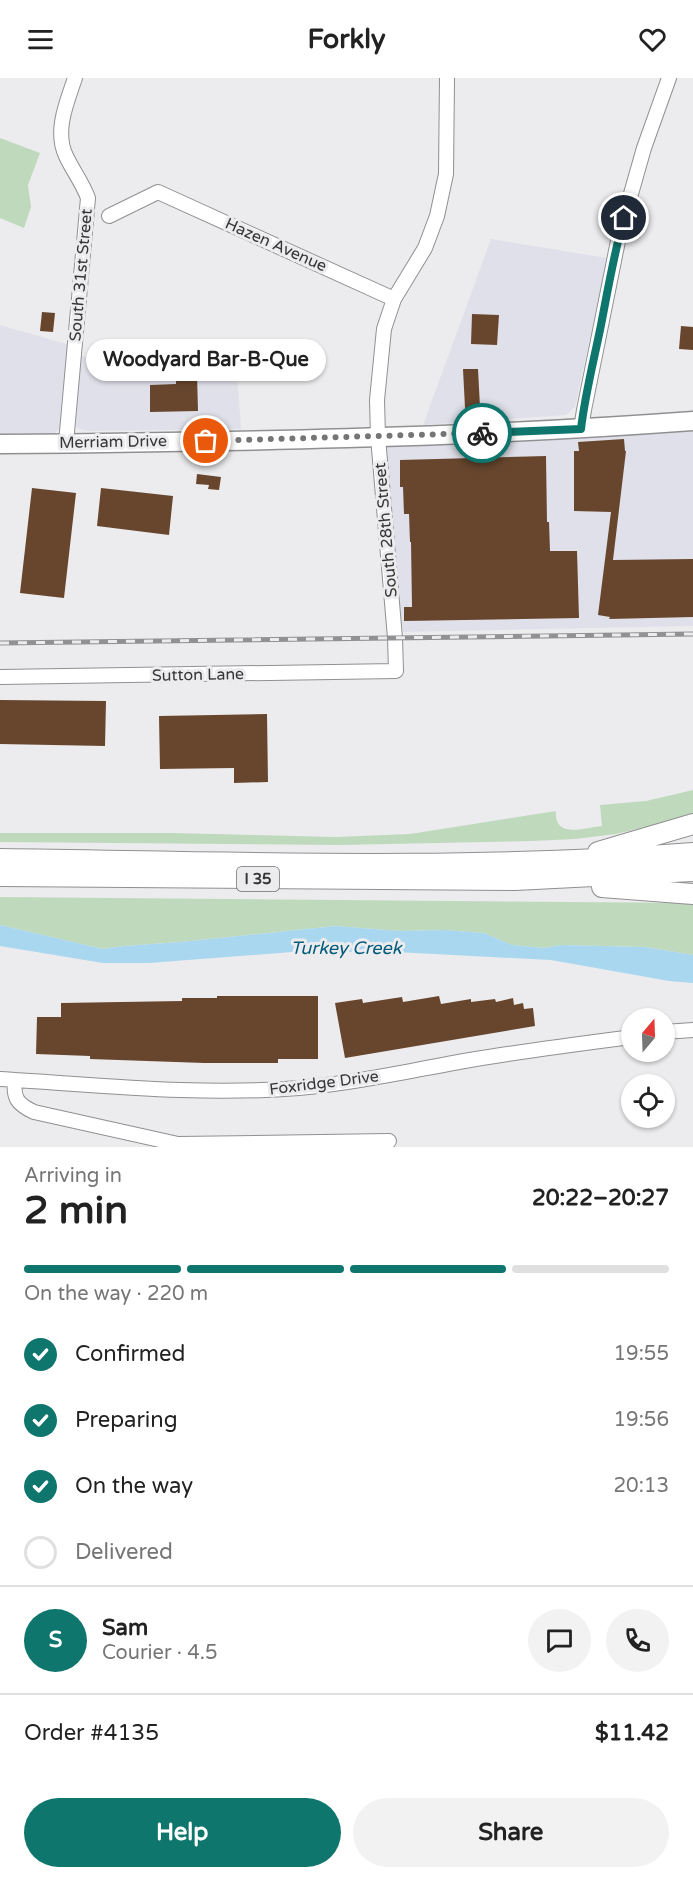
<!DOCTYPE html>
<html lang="en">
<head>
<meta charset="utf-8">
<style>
  :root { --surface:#fff; --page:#f2f2f2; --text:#222; --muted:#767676; --line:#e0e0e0; --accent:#0f766e }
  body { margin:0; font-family:"Varela Round",sans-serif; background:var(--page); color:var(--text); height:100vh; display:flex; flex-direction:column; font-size:22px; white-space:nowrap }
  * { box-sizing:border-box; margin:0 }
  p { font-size:20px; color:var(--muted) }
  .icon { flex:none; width:33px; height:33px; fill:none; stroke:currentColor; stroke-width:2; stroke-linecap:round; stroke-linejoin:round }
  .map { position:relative; height:1069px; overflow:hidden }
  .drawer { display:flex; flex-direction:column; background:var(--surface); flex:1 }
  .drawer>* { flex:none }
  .needle { width:39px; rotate:19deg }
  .buttons { position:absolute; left:621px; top:930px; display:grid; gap:12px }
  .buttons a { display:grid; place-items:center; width:54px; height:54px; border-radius:50%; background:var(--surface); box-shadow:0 2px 4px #0004; font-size:30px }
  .pin { position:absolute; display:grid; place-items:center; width:51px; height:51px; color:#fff; margin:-26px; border:3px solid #fff; border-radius:50%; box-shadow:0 2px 6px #0007 }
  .courier { position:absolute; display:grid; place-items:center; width:60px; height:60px; margin:-30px; border:4px solid #0f766e; border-radius:50%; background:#fff; color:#222; box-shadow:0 2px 8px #0007 }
  .bubble { position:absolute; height:42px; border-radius:21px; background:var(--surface); box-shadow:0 2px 4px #0004; font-size:20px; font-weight:800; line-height:42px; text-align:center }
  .headline em { font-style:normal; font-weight:800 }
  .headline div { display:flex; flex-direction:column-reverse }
  .headline { display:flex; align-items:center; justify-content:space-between; height:102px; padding:0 24px }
  h1 { font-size:39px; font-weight:800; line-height:45px }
  .bar { display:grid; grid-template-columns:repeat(4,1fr); gap:9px 6px; align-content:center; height:72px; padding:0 24px }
  .bar i { height:8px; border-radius:4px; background:var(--line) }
  .bar .current { background:var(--accent) }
  .bar p { grid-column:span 4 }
  .line { display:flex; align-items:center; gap:15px; padding:0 24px; border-top:2px solid var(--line) }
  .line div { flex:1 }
  .round { display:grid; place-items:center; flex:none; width:63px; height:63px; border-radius:32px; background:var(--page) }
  ol { padding:0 24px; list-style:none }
  li { display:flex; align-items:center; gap:18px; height:66px }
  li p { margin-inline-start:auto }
  li .icon { padding:6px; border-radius:50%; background:var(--accent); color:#fff; stroke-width:4 }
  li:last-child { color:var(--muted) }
  li i { width:33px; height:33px; border:3px solid var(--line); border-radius:50% }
  .primary-button { display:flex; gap:12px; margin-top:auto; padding:12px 24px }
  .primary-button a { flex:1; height:69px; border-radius:36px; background:var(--accent); color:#fff; font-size:24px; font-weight:800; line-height:69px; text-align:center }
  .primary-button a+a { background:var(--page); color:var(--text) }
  header { display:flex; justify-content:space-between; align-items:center; height:78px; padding:0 24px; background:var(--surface); font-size:27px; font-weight:800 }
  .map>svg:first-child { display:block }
</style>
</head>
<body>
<header><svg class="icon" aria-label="menu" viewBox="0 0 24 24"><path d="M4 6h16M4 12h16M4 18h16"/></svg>Forkly<svg class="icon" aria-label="heart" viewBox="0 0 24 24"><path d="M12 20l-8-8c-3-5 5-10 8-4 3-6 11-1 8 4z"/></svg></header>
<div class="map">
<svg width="693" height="1069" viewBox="0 0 693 1069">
  <rect width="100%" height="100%" fill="#ececee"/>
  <path fill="#e0e0ea" d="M491,161L607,180L575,329L566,337L423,347Z
    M0,247L70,267L62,349L55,355L0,356Z
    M76,278L236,281L241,351L86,353L80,351L73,347Z
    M693,345V548L403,554L383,373L386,365Z"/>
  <path fill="#bfd9bd" d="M0,60L40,75L28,107L31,129L24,150L0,140Z
    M693,712V738L616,756L575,761L532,763L341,767L0,764V755H173L336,759L410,756L556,733C554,761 584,750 602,748L600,727L646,723Z
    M0,819L693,825V877L645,869L561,867L544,870L512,867L484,855L443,852L400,853L336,848L181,864L124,868L103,871L0,847Z"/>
  <path fill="#a8d7ef" d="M0,847L103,871L124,868L181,864L336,848L400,853L443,852L484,855L512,867L544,870L561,867L645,869L693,877V905L669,903L551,882L396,874H292L149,885H103L0,868Z"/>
  <path fill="#68462e" d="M42,234L55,235L53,254L40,253Z
    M472,236L499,237L497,267L471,266Z
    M681,248L693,249V272L679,271Z
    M463,291H478L480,329L465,330Z
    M176,296H197L198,333L150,334V307L176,306Z
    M624,361L625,373H626L613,482L693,481V539L609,541L610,539L598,537L611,434L574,433V373H579L578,364Z
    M546,378L547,444H549L550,473H577L579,540L404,543V529H412L411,464H410L409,436H404L403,409H400V382Z
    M197,396L221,399L219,412L208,411L209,407L196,406Z
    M32,410L76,415L64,520L20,515Z
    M101,410L173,418L169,457L97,448Z
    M0,622L106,623L105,668L0,666Z
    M267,636L268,704L234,705V690L160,691L159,638Z
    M217,918H318V981H278V985H204L90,981V978L36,976L37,939H61V925L182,923V920H217Z
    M439,918L441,926L471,921V924L495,921L496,924L513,920L514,927L523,925L524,931L533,930L535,948L345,980L335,925L362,921L363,925L402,919L403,924Z"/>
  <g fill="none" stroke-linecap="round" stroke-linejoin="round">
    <defs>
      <path id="minor" d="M109,138L158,114L394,221
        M581,351L584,332L619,158L644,70L669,0
        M66,365L88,120C82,104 73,93 66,78C54,53 67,24 75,0
        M0,599L396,593L395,560L378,359L377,322L384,251L394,221L425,170L437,138L446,96L447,0
        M664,954L693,952
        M0,1001C100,1007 199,1018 299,1010C357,1005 413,992 470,982C523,973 578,966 632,959
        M15,1002C13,1020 17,1026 34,1034L178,1066L389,1063"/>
      <path id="major" d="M0,366C231,364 463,360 693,343"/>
      <path id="highway" d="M598,774L693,746
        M0,781C231,784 463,793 693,775
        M0,798L515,802L693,793
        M602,809L693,816"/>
    </defs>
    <use href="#minor" stroke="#909092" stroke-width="16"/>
    <use href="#major" stroke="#909092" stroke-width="21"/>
    <use href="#highway" stroke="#909092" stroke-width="22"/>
    <use href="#minor" stroke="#fff" stroke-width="14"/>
    <use href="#major" stroke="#fff" stroke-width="18"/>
    <use href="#highway" stroke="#fff" stroke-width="20"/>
    <defs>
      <path id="rail" d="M0,565L693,556"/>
    </defs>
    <use href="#rail" stroke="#919193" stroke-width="5"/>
    <use href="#rail" stroke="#ececee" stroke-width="3" stroke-dasharray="9" stroke-linecap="butt"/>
  </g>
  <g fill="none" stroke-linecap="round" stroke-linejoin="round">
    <path stroke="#757576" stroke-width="6" stroke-dasharray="0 10.8" d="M206,363L482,355"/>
    <path stroke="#0f766e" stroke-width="8" d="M482,355L581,351C585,316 594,282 601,247C608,211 614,175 624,140"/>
  </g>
  <g text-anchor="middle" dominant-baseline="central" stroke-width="6" stroke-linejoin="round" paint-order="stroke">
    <rect fill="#ececee" stroke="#6c6c6d" stroke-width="1.5" x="237" y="789" width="42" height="24" rx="4.5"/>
    <g font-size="15" font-weight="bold" fill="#353536">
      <text x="258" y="801">I 35</text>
    </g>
    <g font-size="16" fill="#353536" stroke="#ececee">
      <text transform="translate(276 167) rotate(24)">Hazen Avenue</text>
      <text transform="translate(81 197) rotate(-85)">South 31st Street</text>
      <text transform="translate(113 364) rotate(-1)">Merriam Drive</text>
      <text transform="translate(386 452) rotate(-95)">South 28th Street</text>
      <text transform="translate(198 597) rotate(-1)">Sutton Lane</text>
      <text transform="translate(324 1005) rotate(-7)">Foxridge Drive</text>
    </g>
    <g font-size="18" font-style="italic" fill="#015c7c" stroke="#ececee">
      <text x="346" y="870">Turkey Creek</text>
    </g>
  </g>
</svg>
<div class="buttons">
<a><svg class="needle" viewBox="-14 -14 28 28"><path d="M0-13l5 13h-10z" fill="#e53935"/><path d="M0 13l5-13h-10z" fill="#767676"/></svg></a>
<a><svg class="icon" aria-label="locate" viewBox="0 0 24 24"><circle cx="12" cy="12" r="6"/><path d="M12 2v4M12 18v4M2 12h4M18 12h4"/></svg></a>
</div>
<div class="pin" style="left:206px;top:363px;background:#ea580c"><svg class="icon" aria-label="bag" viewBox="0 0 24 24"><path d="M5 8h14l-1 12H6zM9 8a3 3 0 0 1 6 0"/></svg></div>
<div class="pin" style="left:624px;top:140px;background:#1f2937"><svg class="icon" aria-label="home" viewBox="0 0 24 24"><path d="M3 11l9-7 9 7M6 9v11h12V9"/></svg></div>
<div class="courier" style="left:482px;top:355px"><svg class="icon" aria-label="bike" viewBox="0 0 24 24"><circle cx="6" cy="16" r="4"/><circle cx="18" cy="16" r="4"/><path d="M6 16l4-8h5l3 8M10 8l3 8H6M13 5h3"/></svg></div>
<div class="bubble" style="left:86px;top:261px;width:240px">Woodyard Bar-B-Que</div>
</div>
<section class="drawer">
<div class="headline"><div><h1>2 min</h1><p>Arriving in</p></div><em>20:22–20:27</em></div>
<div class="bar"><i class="current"></i><i class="current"></i><i class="current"></i><i></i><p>On the way · 220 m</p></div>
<ol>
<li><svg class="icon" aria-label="check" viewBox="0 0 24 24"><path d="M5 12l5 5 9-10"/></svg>Confirmed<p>19:55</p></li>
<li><svg class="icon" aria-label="check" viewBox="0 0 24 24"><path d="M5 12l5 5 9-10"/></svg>Preparing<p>19:56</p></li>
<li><svg class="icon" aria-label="check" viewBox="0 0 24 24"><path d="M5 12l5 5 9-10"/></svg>On the way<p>20:13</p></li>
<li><i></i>Delivered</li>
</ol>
<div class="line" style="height:108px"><b class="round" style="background:var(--accent);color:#fff">S</b><div><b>Sam</b><p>Courier · 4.5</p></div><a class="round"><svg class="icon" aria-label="chat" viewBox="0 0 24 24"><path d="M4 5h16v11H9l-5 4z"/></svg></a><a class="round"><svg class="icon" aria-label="phone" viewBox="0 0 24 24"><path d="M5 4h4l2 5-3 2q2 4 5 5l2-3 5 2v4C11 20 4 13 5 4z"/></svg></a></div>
<div class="line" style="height:78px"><div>Order #4135</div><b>$11.42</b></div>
<div class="primary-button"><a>Help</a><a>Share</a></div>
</section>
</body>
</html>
